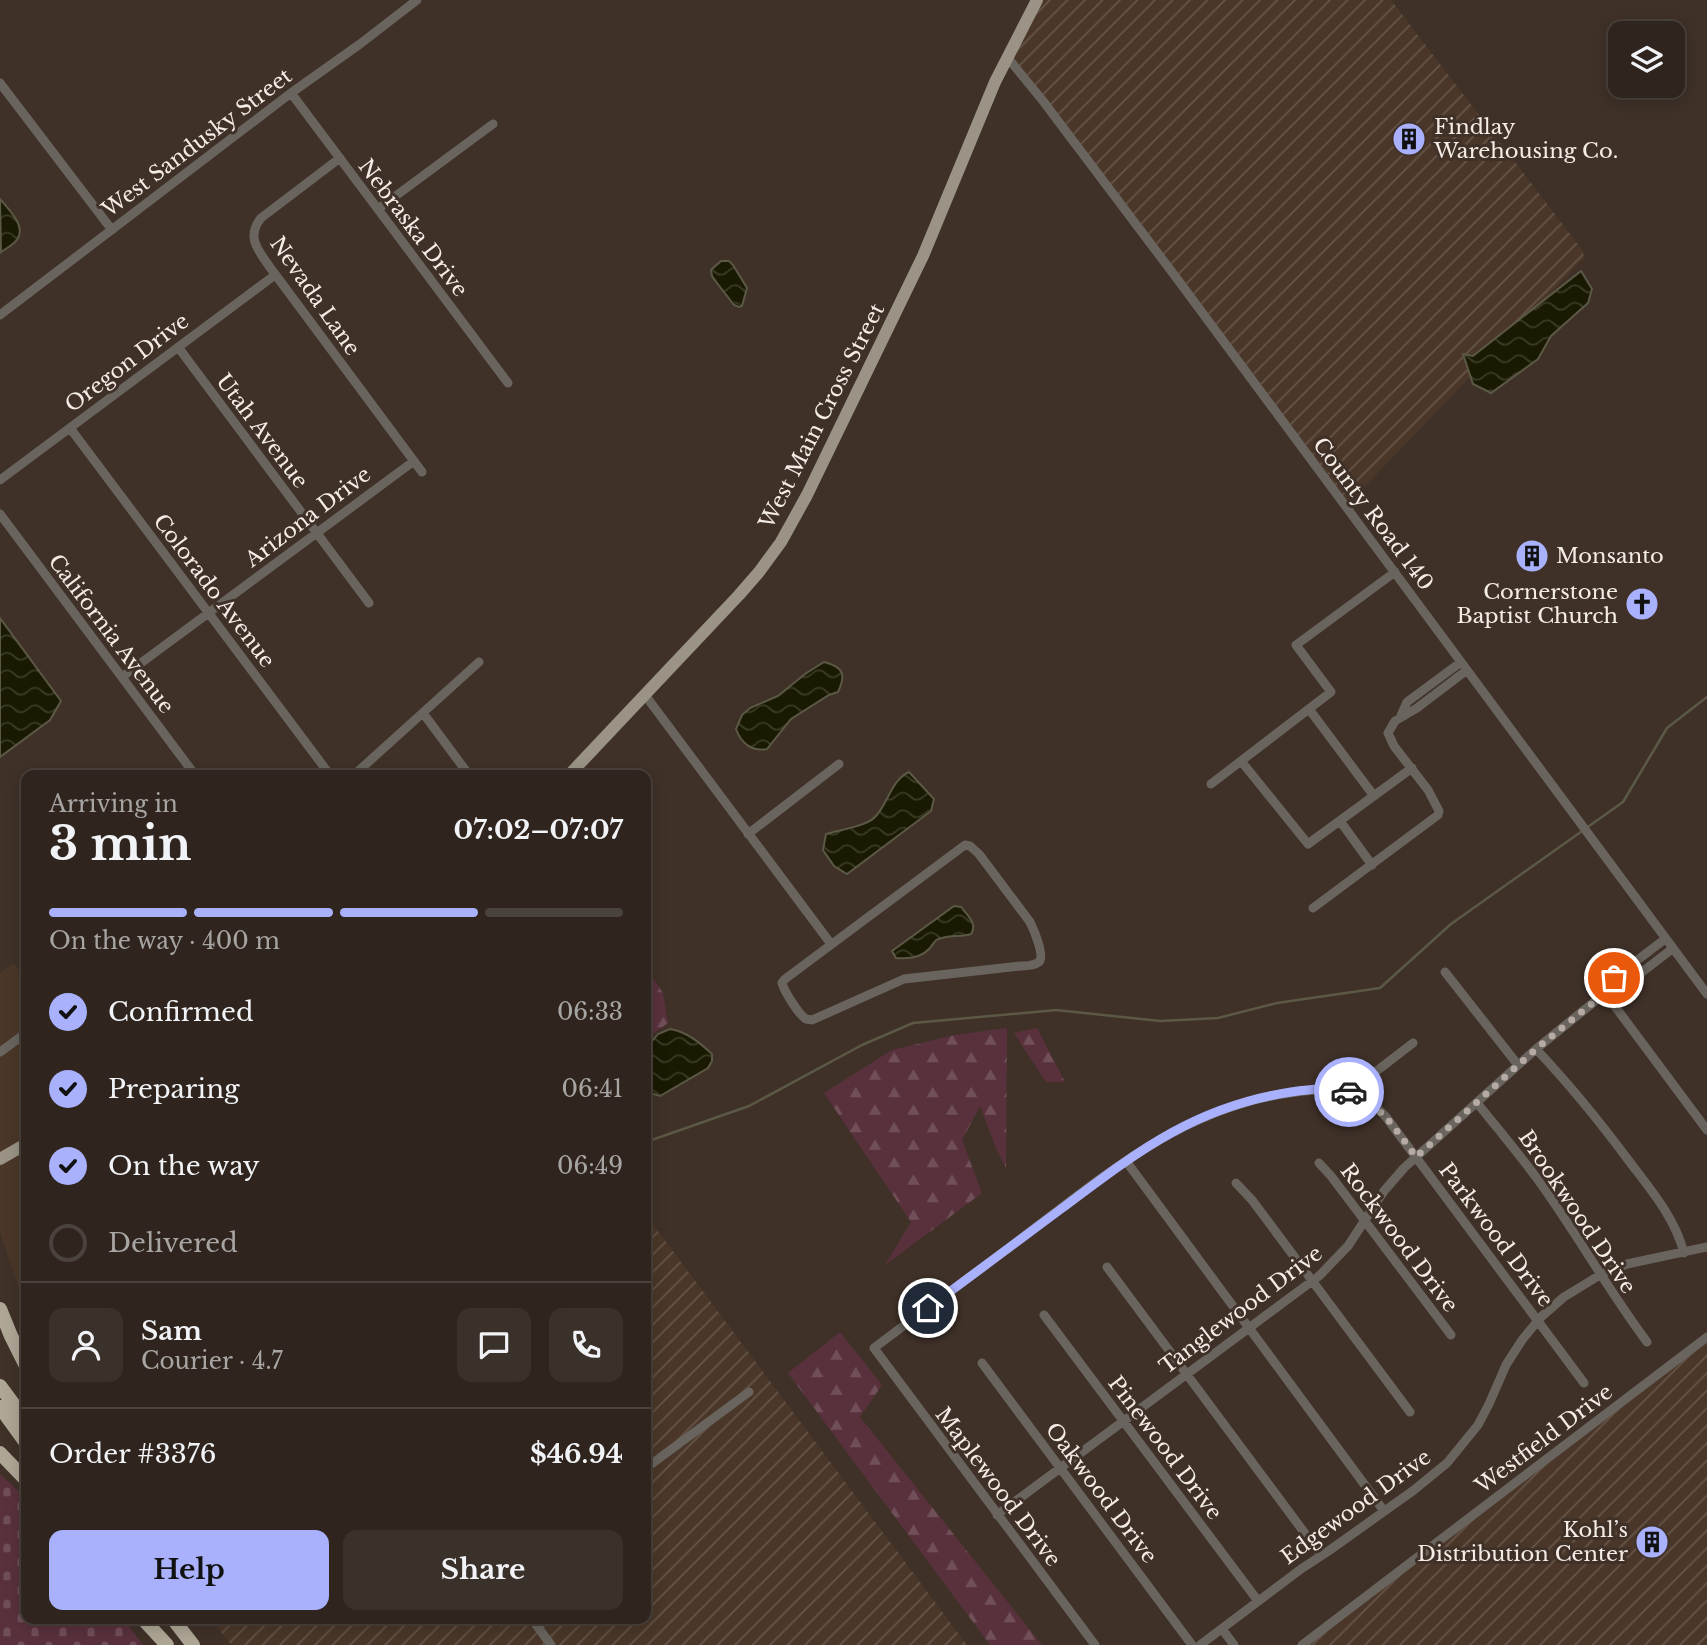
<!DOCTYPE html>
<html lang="en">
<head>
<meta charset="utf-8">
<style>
  :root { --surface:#2f251e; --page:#3b312b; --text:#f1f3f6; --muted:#a7a5a4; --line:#4a423c; --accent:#a9b0fc }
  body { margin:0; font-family:"Libre Baskerville",serif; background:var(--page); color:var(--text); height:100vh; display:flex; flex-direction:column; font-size:26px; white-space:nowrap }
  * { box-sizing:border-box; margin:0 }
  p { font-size:23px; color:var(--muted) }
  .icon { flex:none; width:38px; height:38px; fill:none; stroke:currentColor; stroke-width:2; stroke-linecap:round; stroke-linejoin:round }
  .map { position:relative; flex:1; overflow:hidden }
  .sheet { position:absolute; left:21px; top:770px; width:630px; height:854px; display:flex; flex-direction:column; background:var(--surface); border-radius:14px; box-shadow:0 4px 18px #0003,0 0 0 2px var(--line) }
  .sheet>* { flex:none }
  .buttons { position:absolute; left:1608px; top:21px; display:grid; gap:14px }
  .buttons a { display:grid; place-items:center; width:77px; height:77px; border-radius:14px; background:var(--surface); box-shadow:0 4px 18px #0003,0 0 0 2px var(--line); font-size:35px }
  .pin { position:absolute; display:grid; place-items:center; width:60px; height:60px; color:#fff; margin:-30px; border:4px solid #fff; border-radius:50%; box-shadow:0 2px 7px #0007 }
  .courier { position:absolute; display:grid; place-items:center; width:70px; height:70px; margin:-35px; border:5px solid #a9b0fc; border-radius:50%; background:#fff; color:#222; box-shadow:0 2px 9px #0007 }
  .headline em { font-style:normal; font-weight:800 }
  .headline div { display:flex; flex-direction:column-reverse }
  .headline { display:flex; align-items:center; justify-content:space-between; height:119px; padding:0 28px }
  h1 { font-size:46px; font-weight:800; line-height:52px }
  .bar { display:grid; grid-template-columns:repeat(4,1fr); gap:10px 7px; align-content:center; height:84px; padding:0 28px }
  .bar i { height:9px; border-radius:5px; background:var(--line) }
  .bar .current { background:var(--accent) }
  .bar p { grid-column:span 4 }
  .line { display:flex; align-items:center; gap:18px; padding:0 28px; border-top:2px solid var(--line) }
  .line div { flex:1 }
  .round { display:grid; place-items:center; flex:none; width:74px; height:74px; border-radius:14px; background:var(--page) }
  ol { padding:0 28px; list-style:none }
  li { display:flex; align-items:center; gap:21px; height:77px }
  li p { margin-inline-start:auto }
  li .icon { padding:7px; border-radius:50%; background:var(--accent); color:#111; stroke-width:4 }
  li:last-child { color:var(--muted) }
  li i { width:38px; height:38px; border:4px solid var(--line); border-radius:50% }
  .primary-button { display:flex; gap:14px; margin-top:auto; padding:14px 28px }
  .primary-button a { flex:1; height:80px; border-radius:14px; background:var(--accent); color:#111; font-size:28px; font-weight:800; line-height:80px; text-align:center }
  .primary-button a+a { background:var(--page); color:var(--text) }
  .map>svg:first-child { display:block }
</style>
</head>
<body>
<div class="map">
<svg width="1707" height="1645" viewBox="0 0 1707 1645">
  <defs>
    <pattern id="industrial-furrows" width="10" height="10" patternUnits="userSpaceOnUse" patternTransform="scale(1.75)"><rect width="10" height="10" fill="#4a3729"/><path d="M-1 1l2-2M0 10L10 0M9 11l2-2" fill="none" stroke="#655448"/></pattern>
    <pattern id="forest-firs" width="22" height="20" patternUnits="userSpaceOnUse" patternTransform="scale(1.75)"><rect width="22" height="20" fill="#59313d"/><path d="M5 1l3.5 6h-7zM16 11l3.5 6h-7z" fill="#714f59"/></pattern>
    <pattern id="cemetery-stones" width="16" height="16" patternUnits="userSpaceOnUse" patternTransform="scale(1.75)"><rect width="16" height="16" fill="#59313d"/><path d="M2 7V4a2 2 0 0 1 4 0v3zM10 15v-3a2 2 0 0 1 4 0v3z" fill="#714f59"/></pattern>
    <pattern id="water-waves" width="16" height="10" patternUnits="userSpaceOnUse" patternTransform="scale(1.75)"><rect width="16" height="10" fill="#191a01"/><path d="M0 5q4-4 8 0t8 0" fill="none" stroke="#3b3b26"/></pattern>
  </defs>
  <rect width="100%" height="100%" fill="#3f3128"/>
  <path fill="#4a3729" d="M14,963L26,980V1297L22,1299L0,1232V973Z"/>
  <path fill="url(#industrial-furrows)" d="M1037,0H1391L1583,251L1584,258L1346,506L1007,57Z
    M646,1215L967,1645H231L211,1619H646Z
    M1707,1337V1645H1299Z"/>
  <path fill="url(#forest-firs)" d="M646,968L663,993L668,1023L646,1039Z
    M1007,1028L1006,1168L996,1148L980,1106L962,1140L982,1193L885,1265L911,1222L824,1093L892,1050L955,1035Z
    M1037,1028L1065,1082H1046L1014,1033Z
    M840,1332L882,1385L860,1417L1042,1645H990L788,1373Z"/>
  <path fill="url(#cemetery-stones)" d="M0,1474L26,1498V1619H123L143,1645H0Z"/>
  <path fill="url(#water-waves)" stroke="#5b5946" stroke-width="2" d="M0,199C9,210 29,228 15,242C11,246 5,249 1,252Z
    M721,261H729L733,265L747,288L742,306L739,307L734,305L717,283L712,276L711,270Z
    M1581,271L1592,289L1588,303L1551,336L1538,359L1491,393L1473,384L1463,354L1473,356Z
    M0,618L61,701L50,720L0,757Z
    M824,662C844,667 846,675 838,692L829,695L791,719L767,749C752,752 741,743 736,729L742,715L750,708L778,696L805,674Z
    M909,772L934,799L931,811L847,874L834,866L823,850L826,834C839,830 867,826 875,817C888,804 891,780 909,772Z
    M954,906L961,907C967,915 978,924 971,934C962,937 951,935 942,938C934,939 934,944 929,949C921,958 908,959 896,958L892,951Z
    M670,1029C687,1032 699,1042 712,1054V1061L708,1068L660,1096L650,1093L646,1090V1048L658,1034Z"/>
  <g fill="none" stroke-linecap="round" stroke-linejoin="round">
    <path stroke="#5b5946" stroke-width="2.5" d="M646,1142L749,1106L862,1045L913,1023L1056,1010L1160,1021L1218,1018L1277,1003L1380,988L1451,924L1623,802L1667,728L1707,697
      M24,1313L26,1311"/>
    <path stroke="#69655e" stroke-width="9" d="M1007,57L1043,101L1178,280L1707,994
      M0,83L112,230
      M291,93L508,383
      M340,158L261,218C246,237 258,250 269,266L422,472
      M378,209L493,124
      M0,315L291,93L360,44L417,0
      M178,347L369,603
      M70,428L330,775
      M0,480L275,275
      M0,514L195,775
      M122,677L414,461
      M645,695L831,944
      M1309,709L1374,796
      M423,713L469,775
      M1400,718L1407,702L1461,662
      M1241,761L1308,844L1412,768
      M354,775L479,662
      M1211,784L1331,692L1296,645L1395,572
      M1340,821L1372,865
      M748,834L839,764
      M965,845L970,846L979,854L1030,922C1034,930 1045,956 1039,962C1035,965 1026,966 1021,966L904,979L812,1020C810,1019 808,1020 806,1019C799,1015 784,991 782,983L785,979Z
      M1313,908L1438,815L1439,811L1428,790L1394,746L1388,733L1395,721L1417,708L1467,670
      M1665,939L1614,978L1605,993L1624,986L1672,949
      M1445,972L1518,1065
      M1536,1049C1570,1085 1600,1122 1629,1161C1651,1190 1675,1218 1684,1253
      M0,1052L26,1033
      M1356,1094L1374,1073L1413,1043
      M1477,1103C1499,1130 1521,1156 1541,1184C1578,1236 1609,1291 1647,1342
      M1126,1161L1384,1511
      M1319,1163L1331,1176L1451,1335
      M1236,1183L1252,1200L1410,1412
      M1107,1267L1321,1555
      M1044,1315L1258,1601
      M982,1363L1192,1645
      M646,1468L749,1392
      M997,1515L1319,1276L1348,1246L1384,1191L1404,1168L1536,1049L1605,993L1707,1130
      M532,1619L551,1645
      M1222,1629L1234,1645
      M1095,1645L874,1348C920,1313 967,1279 1014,1244C1100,1179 1179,1109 1289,1093C1329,1087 1357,1085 1386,1117L1584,1383
      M1200,1645L1301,1569L1330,1550L1414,1490L1447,1463L1478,1425L1489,1404L1506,1365L1522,1340L1541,1317L1564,1297L1600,1275L1627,1264L1707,1247
      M1302,1645L1707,1337"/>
    <path stroke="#9b9486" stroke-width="12" d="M569,775L739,595L759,572L781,542L807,495L923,256L995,82L1037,0
      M0,1159L26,1144"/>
    <path stroke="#afa796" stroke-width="14" d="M0,1309L11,1336L26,1366
      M0,1386L26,1421
      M0,1407L26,1443
      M0,1453L26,1480
      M143,1619L167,1645
      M173,1619L193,1645"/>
  </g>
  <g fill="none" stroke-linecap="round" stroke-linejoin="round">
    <path stroke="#b5aba4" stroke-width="7" stroke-dasharray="0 12.6" d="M1349,1092C1381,1103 1397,1132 1416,1157L1536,1049L1605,993L1614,978"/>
    <path stroke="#a9b0fc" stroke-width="9" d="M928,1308C972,1275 1017,1242 1061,1209C1137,1152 1194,1107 1291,1092C1311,1089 1330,1087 1349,1092"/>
  </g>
  <defs>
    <symbol id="building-disc" viewBox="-11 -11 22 22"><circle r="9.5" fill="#a9b0fc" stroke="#3f3128"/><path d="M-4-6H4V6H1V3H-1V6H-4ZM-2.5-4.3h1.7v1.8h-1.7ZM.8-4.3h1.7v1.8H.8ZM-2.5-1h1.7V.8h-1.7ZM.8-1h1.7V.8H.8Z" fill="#111"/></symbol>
    <symbol id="church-disc" viewBox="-11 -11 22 22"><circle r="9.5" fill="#a9b0fc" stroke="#3f3128"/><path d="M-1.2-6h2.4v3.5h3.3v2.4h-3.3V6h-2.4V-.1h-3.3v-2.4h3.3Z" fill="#111"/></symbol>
  </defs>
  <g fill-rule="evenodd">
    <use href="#building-disc" x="1390" y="120" width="38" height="38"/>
    <use href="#building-disc" x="1513" y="537" width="38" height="38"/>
    <use href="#church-disc" x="1623" y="585" width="38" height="38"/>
    <use href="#building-disc" x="1633" y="1523" width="38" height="38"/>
  </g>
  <g text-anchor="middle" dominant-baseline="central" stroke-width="6" stroke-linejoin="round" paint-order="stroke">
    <g font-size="21" fill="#f5ece6" stroke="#3f3128" text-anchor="start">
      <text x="1434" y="127">Findlay<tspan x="1434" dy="24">Warehousing Co.</tspan></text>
      <text x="1556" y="556">Monsanto</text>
      <text x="1618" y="592" text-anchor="end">Cornerstone<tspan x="1618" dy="24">Baptist Church</tspan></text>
      <text x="1628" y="1530" text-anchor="end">Kohl’s<tspan x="1628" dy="24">Distribution Center</tspan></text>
    </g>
    <g font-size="21" fill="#f5ece6" stroke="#3f3128">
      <text transform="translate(197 143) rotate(-37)">West Sandusky Street</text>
      <text transform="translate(413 228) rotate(53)">Nebraska Drive</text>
      <text transform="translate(315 296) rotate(55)">Nevada Lane</text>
      <text transform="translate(127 363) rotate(-37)">Oregon Drive</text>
      <text transform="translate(822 416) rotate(-63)">West Main Cross Street</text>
      <text transform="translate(262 431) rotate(53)">Utah Avenue</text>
      <text transform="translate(1373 514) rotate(53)">County Road 140</text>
      <text transform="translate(308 517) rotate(-37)">Arizona Drive</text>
      <text transform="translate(214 591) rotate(53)">Colorado Avenue</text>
      <text transform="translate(111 634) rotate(53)">California Avenue</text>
      <text transform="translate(1577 1212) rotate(56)">Brookwood Drive</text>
      <text transform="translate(1496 1235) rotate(53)">Parkwood Drive</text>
      <text transform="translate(1399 1238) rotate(53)">Rockwood Drive</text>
      <text transform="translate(1241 1310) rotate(-37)">Tanglewood Drive</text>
      <text transform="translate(1544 1439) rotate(-37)">Westfield Drive</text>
      <text transform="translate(1165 1448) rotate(53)">Pinewood Drive</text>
      <text transform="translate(998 1487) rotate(53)">Maplewood Drive</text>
      <text transform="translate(1101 1493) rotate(53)">Oakwood Drive</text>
      <text transform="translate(1356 1507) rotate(-36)">Edgewood Drive</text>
    </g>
  </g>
</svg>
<div class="buttons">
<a><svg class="icon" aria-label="layers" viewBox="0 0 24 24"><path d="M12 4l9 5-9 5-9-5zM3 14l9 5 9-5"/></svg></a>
</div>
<div class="pin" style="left:1614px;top:978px;background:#ea580c"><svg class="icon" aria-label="bag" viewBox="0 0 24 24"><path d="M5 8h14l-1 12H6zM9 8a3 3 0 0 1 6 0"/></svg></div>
<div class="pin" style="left:928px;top:1308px;background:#1f2937"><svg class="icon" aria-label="home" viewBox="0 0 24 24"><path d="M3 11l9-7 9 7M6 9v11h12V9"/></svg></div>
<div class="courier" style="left:1349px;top:1092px"><svg class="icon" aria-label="car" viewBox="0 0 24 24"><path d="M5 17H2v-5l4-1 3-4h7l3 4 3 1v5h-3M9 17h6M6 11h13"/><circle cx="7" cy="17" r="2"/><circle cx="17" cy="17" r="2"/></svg></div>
<section class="sheet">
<div class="headline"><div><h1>3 min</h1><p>Arriving in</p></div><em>07:02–07:07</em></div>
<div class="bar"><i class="current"></i><i class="current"></i><i class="current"></i><i></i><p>On the way · 400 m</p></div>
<ol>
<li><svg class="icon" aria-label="check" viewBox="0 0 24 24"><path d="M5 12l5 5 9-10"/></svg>Confirmed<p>06:33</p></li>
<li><svg class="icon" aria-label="check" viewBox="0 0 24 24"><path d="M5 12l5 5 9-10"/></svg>Preparing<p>06:41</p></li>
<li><svg class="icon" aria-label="check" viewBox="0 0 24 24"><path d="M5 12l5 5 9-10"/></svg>On the way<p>06:49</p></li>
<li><i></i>Delivered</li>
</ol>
<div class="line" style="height:126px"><a class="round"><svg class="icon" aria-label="person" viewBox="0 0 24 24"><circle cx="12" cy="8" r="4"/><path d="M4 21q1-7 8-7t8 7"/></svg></a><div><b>Sam</b><p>Courier · 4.7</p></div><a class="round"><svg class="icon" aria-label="chat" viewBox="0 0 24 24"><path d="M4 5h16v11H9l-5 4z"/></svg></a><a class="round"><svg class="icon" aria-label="phone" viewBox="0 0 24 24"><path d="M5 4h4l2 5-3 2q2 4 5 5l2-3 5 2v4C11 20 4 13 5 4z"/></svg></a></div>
<div class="line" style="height:91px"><div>Order #3376</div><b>$46.94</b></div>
<div class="primary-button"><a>Help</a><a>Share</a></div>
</section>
</div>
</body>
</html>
